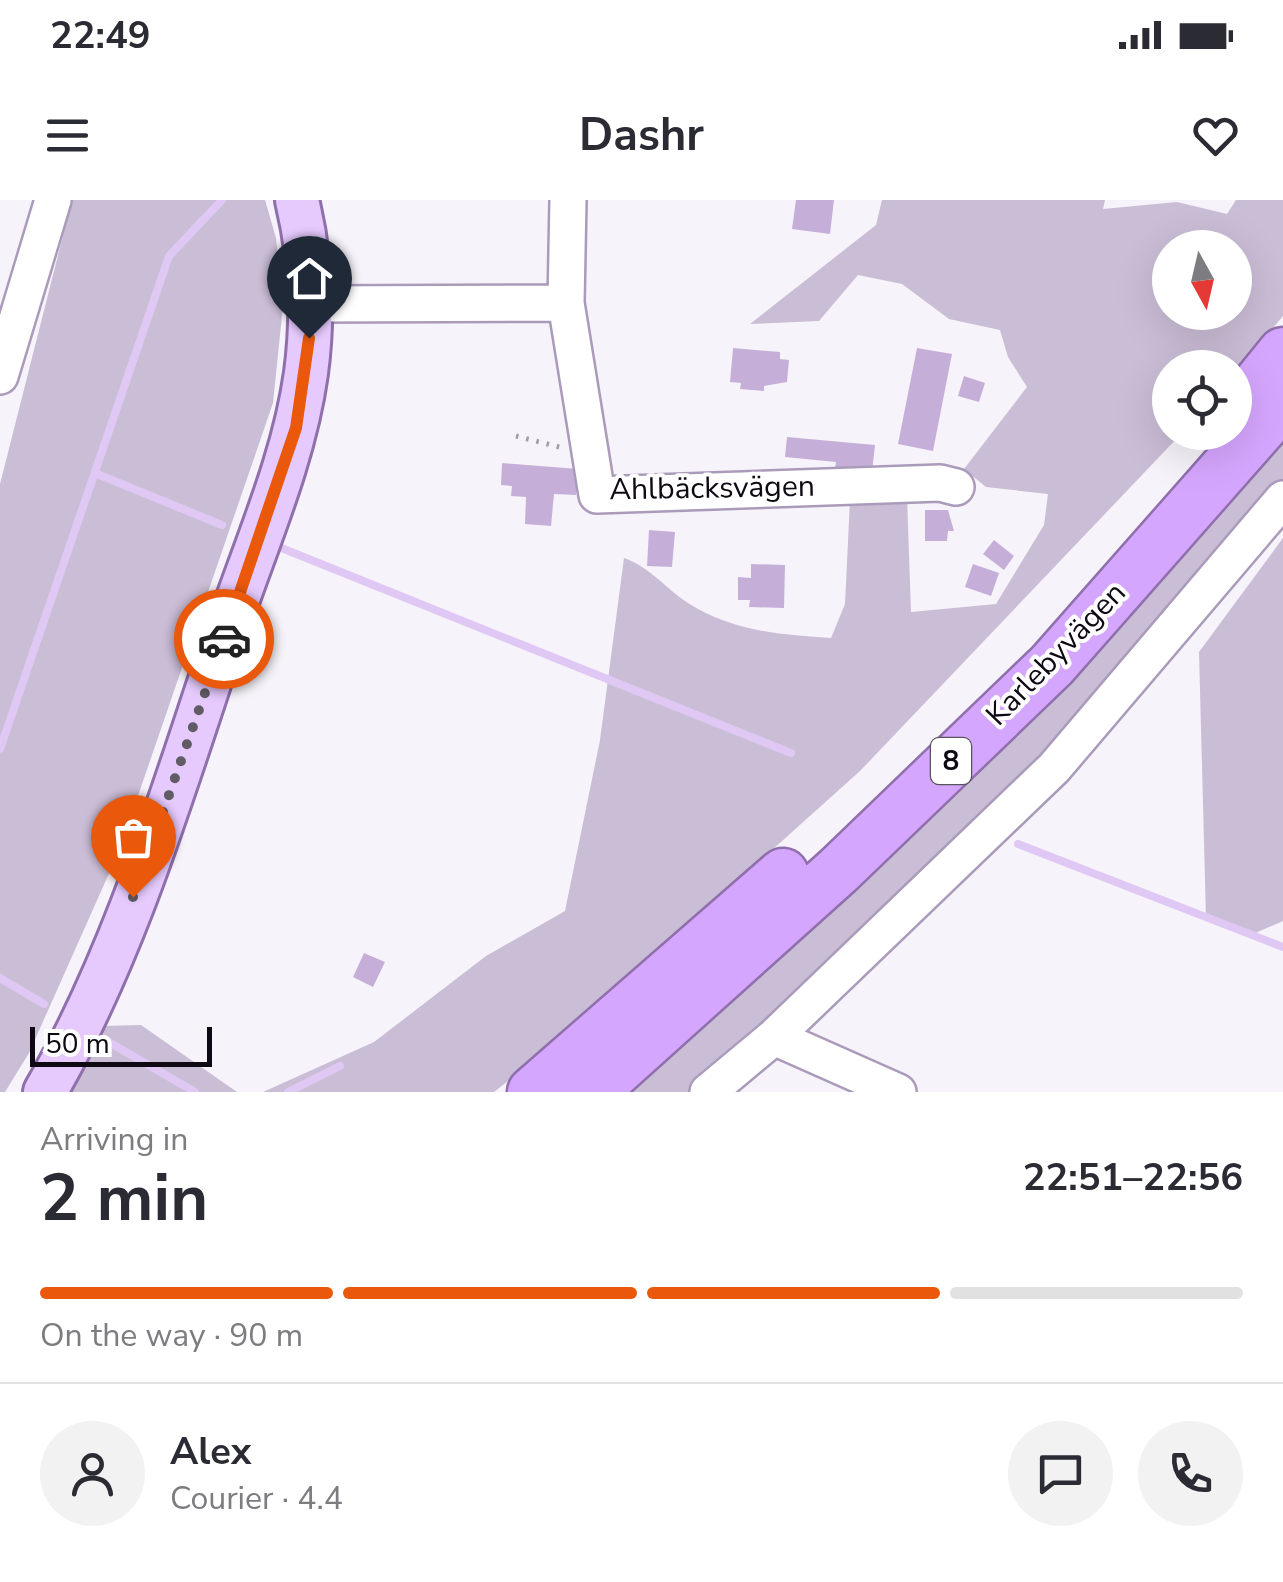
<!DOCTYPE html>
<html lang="en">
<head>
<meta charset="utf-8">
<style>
  :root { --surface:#fff; --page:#f2f2f3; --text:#2b2b33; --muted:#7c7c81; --line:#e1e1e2; --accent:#ea580c }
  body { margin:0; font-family:"Nunito Sans",sans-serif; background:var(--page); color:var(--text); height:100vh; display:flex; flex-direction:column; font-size:38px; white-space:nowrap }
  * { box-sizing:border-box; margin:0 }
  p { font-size:32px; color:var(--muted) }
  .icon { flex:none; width:55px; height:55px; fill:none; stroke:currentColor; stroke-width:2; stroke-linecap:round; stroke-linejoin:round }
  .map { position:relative; height:892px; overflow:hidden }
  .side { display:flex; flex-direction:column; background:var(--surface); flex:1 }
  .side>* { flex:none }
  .needle { width:65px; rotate:172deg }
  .tools { position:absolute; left:1152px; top:30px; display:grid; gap:20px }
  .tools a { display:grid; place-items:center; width:100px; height:100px; border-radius:50%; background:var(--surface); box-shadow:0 10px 40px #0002; font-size:50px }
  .scale { position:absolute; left:30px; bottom:25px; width:182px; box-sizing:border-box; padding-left:10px; border:5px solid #0e0913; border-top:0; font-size:28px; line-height:35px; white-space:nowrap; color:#0e0913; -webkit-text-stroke:8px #fff; paint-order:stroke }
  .pin { position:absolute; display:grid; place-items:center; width:85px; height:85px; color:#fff; margin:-102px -42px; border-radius:50% 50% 50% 0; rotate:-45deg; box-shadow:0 0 10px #0007 }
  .pin .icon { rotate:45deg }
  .courier { position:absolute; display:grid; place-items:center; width:100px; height:100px; margin:-50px; border:8px solid #ea580c; border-radius:50%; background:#fff; color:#222; box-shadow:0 2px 12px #0007 }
  .head em { font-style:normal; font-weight:700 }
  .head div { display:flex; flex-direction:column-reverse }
  .head { display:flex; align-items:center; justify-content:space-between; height:170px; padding:0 40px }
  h1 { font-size:65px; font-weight:700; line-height:75px }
  .bar { display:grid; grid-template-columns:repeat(4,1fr); gap:15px 10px; align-content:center; height:120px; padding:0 40px }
  .bar i { height:12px; border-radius:8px; background:var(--line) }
  .bar .selected { background:var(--accent) }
  .bar p { grid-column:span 4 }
  .line { display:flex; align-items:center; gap:25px; padding:0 40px; border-top:2px solid var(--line) }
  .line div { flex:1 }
  .round { display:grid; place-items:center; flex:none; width:105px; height:105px; border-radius:52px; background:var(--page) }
  .status { display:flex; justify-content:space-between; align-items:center; height:70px; padding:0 50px; background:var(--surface); direction:ltr }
  .status svg { height:28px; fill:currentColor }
  header { display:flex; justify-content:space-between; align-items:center; height:130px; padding:0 40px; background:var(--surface); font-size:45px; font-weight:700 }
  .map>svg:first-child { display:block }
</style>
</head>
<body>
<div class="status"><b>22:49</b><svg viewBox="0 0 49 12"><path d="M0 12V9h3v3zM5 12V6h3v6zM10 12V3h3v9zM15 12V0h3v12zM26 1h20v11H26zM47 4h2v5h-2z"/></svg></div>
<header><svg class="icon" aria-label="menu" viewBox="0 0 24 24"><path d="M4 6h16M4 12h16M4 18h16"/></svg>Dashr<svg class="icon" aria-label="heart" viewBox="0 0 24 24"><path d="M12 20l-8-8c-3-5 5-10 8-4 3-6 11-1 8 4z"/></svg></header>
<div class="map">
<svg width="1283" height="892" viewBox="0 0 1283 892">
  <rect width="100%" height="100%" fill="#f7f3fa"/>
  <path fill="#cabdd6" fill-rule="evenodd" d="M72,0H265L276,38L283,106L273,203L119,651L29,853L5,892H0V284Z
    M882,0H1105L1103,9L1177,2L1227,14L1236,0H1283V116L1235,173V168H1170V232L1182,233L860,571L564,837L494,892H263L374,842L486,756L565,711L600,540L624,358C650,367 665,388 688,403C732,431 780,435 831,438L845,404L850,300L907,296L911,412L996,404L1044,325L1048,294L986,287L964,269L1027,187L1008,157L1000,130L949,119L902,84L858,75L819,121L750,124L876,25ZM1170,48H1235V112H1170Z
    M1283,232V304L944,666L692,892H618Z
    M1283,338V721L1253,734L1206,718L1199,452Z
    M141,825L237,892H63L101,826Z"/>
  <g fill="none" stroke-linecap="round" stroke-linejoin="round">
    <path stroke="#dfc9f4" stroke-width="8" d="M97,274L222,325
      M279,347L791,553
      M0,549L169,56L222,0
      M1018,644L1283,747
      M0,778L44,804
      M100,837L195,892
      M288,892L340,866"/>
  </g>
  <path fill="#c5afd9" d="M796,0H834L830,34L792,29Z
    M733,148L780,152V159L789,160L787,182L764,186V191L740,189L741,183L730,182Z
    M917,148L952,154L933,251L898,244Z
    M964,176L985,183L979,202L958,196Z
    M787,237L875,245L872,272L835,268L836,262L785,257Z
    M502,263L578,269L576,295L554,294L551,326L525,324L526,297L511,296L512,286L501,285Z
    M925,310H948L954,331H948L947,341H925Z
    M649,330L675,332L672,367L647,366Z
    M994,340L1014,356L1004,370L983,354Z
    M751,364L785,365L784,408L749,407L750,400H738V377L751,378Z
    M973,364L999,373L991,396L965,387Z
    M364,753L385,762L373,787L353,777Z"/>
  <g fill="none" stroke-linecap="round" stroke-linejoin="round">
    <defs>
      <path id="minor" d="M568,0L566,103L597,295L940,283L956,287
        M311,104L566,103
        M0,176L53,0
        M774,837L1054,568L1283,299
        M708,892L774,837L898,892"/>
      <path id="major" d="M45,892C128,749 175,582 228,427C256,344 294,260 306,173C314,113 311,58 297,0"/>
      <path id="highway" d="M1235,212L1283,153
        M533,892L783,674
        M592,892L839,670L1052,465L1283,203"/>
    </defs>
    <use href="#minor" stroke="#ab9bbb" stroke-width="40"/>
    <use href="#major" stroke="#8f6fac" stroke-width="48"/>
    <use href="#highway" stroke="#8f6fac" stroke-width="55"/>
    <path stroke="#a19da5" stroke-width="5" stroke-dasharray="2.5 8" stroke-linecap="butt" d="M516,236L563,248"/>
    <use href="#minor" stroke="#fff" stroke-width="35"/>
    <use href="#major" stroke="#e6cafe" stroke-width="42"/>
    <use href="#highway" stroke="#d5a6fe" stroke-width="50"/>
  </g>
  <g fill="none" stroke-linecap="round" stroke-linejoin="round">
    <path stroke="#605b64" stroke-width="10" stroke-dasharray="0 18" d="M133,697L224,439"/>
    <path stroke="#ea580c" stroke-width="12" d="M224,439L296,228L309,138"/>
  </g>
  <g text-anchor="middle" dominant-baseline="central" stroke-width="8" stroke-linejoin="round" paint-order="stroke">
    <rect fill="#fff" stroke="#56535a" stroke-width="2.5" x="931" y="538" width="40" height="46" rx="8"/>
    <g font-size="28" font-weight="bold" fill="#0e0913">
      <text x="951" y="561">8</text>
    </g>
    <g font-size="30" fill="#0e0913" stroke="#fff">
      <text transform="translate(712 288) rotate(-1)">Ahlbäcksvägen</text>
      <text transform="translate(1056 454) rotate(-46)">Karlebyvägen</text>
    </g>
  </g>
</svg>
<div class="tools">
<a><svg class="needle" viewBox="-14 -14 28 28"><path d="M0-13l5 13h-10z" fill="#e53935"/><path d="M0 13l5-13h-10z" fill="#7c7c81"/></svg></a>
<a><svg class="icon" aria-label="locate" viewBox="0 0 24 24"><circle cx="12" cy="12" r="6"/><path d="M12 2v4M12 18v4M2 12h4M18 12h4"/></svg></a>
</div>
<div class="scale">50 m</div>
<div class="pin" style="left:133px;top:697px;background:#ea580c"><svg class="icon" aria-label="bag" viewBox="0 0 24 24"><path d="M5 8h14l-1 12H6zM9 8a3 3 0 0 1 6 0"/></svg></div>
<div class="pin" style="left:309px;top:138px;background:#1f2937"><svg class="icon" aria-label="home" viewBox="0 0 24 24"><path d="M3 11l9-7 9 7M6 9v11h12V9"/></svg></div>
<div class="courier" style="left:224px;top:439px"><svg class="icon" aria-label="car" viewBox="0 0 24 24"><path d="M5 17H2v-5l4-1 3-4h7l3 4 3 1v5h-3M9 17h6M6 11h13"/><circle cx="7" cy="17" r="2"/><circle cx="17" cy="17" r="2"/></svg></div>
</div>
<section class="side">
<div class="head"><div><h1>2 min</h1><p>Arriving in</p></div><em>22:51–22:56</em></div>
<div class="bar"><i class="selected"></i><i class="selected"></i><i class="selected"></i><i></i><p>On the way · 90 m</p></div>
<div class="line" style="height:180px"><a class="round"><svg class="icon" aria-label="person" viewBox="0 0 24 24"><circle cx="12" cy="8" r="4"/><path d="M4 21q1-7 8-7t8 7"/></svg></a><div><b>Alex</b><p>Courier · 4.4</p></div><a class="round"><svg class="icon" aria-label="chat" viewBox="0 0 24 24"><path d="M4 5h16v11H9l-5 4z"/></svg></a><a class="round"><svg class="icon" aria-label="phone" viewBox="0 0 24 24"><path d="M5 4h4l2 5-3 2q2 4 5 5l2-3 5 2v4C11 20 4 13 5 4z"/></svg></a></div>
</section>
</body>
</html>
